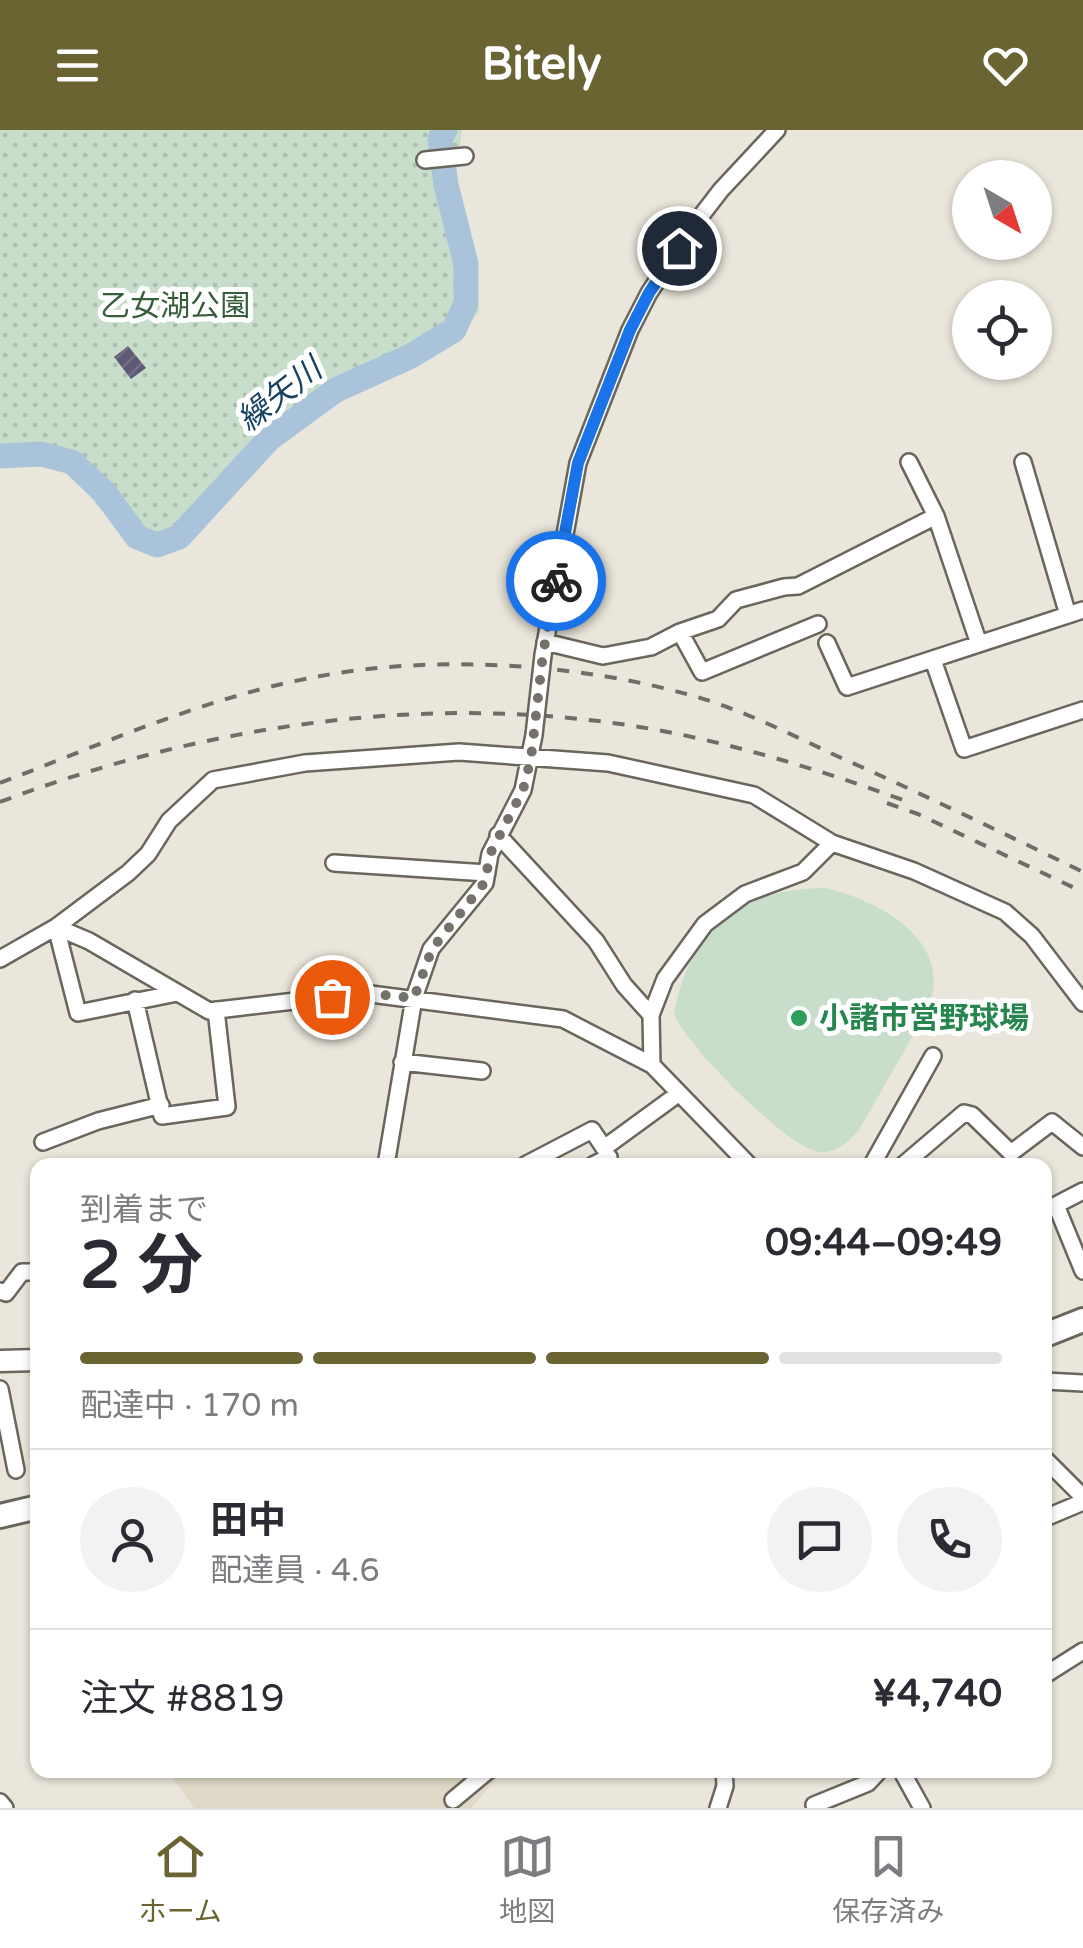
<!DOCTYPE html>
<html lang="ja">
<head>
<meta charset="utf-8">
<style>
  :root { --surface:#fff; --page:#f2f2f3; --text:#2b2b33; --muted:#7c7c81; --line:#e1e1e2; --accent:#696431 }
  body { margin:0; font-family:"Varela Round","Noto Sans JP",sans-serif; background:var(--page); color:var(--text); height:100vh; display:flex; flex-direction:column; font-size:38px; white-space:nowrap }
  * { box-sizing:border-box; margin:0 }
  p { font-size:32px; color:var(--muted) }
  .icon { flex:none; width:55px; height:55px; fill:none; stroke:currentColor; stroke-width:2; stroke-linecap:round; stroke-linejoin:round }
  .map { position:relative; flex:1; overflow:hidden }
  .sheet { position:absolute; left:30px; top:1028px; width:1022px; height:620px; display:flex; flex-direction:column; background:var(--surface); border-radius:20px; box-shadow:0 2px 8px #0004 }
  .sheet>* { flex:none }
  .needle { width:65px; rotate:141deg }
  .controls { position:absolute; left:952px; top:30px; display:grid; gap:20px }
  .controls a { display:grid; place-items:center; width:100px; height:100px; border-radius:50%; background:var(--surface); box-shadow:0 2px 8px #0004; font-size:50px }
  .pin { position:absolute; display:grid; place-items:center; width:85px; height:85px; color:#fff; margin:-42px; border:5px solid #fff; border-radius:50%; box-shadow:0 2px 10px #0007 }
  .courier { position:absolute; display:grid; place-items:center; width:100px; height:100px; margin:-50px; border:8px solid #1a73e8; border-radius:50%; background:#fff; color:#222; box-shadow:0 2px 12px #0007 }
  .overview em { font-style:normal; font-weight:700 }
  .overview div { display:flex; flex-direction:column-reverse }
  .overview { display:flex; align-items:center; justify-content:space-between; height:170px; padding:0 50px }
  h1 { font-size:65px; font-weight:700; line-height:75px }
  .bar { display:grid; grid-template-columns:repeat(4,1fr); gap:15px 10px; align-content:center; height:120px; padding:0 50px }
  .bar i { height:12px; border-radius:8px; background:var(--line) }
  .bar .current { background:var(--accent) }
  .bar p { grid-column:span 4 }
  .line { display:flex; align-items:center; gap:25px; padding:0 50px; border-top:2px solid var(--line) }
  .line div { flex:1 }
  .round { display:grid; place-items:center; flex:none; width:105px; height:105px; border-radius:52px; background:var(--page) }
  header { display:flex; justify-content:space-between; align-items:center; height:130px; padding:0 50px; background:var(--accent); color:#fff; font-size:45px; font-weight:700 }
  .tab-bar { display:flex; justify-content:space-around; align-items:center; height:140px; border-top:2px solid var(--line); background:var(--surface); font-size:28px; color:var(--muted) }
  .tab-bar a { display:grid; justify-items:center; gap:5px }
  .tab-bar .current { color:var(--accent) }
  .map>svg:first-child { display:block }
</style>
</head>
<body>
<header><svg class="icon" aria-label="menu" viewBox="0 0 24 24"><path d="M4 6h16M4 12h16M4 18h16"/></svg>Bitely<svg class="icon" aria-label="heart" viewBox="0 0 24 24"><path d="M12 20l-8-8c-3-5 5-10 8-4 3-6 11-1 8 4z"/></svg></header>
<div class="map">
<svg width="1083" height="1678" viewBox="0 0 1083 1678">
  <defs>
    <pattern id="park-dots" width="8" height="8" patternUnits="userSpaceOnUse" patternTransform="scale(2.5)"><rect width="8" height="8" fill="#c8deca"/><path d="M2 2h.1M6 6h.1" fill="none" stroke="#acbfae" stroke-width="1.8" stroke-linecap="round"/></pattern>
    <pattern id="building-hatch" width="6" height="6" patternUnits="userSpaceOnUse" patternTransform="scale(2.5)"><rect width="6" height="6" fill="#5e5974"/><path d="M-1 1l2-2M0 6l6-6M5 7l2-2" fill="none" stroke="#726e83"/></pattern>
  </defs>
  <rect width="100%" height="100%" fill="#eae6db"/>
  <path fill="#e0d9c7" d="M168,1640H504L471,1678H194Z"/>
  <path fill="#c8deca" d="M826,758C884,772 958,814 926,883L859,1000C848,1012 838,1023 820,1022C789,1020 685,914 674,884C689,800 740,758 826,758Z"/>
  <path fill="url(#park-dots)" d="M0,0H462L455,51L475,137L479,182L457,210L333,272L255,334L190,409L163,425L123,405L66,339L16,334L0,337Z"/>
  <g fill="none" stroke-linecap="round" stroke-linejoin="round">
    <path stroke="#a9c3da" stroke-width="25" d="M0,326L41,324L72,332L104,362L137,407L157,415L179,407L269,309L336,260L411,226L454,200L466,173V134L446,55L440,9L445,0"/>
  </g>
  <path fill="url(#building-hatch)" d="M128,216L146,238L131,249L114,227Z"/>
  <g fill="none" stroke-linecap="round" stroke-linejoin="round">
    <defs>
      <path id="minor" d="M425,30L465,26
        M909,332L936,386L979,514
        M1023,332L1068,485
        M680,502L702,542L818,494
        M545,512L603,526L651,517L680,502L718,489L736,470L784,457L798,456L936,386
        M827,513L847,557L1083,480
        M543,525L578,333L630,200L649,163L694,95L721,60L777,0
        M933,530L964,619L1083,580
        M498,705L596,811L624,855L651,885
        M334,733L487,743
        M56,797L89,811L209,881L363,863L563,889L652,935L749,1035
        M56,797L78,883L177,863
        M0,829L56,797L128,743L148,724L169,691L213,650L305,633L459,622L608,633L754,665L832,713L914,741L1005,782L1032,806L1083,873
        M135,870L162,986L227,977L216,880
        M402,932L482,941
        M652,935L651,885L665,849L705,794L745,764L803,742L832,713
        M43,1012L98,991L161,975
        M386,1035L414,868L431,819L485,753L490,724L523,660L534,605
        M525,1035L592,1000L604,1018L678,964
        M593,1035L609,1027
        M875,1035L873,1033L933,926
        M903,1035L964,983L972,985L1011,1023L1052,992L1083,1017
        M1083,1061L1056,1075L1083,1141
        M0,1161L6,1163L22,1142H38
        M1045,1251L1083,1253
        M0,1259L16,1340
        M1045,1329L1083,1367
        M1045,1388L1083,1372
        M1045,1545L1083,1521
        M901,1640L922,1678
        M453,1670L489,1640
        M0,1672L5,1678
        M718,1678L725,1656L724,1640
        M815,1678L814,1675L868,1653L880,1640"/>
      <path id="major" d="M0,1231L38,1230"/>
      <path id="highway" d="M1045,1205L1083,1190
        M0,1386L38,1377"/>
    </defs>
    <use href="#minor" stroke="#6a665d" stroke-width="20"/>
    <use href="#major" stroke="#6a665d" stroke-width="25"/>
    <use href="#highway" stroke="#6a665d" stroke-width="28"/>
    <use href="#minor" stroke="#fff" stroke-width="15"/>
    <use href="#major" stroke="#fff" stroke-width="20"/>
    <use href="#highway" stroke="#fff" stroke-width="22"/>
    <path stroke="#706d67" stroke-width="4" stroke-dasharray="12 12" stroke-linecap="butt" d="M0,653C102,614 207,567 315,547C435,524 580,533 697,567C745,581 792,605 837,626C920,663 1001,702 1083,742
      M0,672C214,591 452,558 678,604C755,620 829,643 903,670
      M887,673L918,684L1083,762"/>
    <defs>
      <path id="minor-bridge" d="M534,605L543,525"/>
    </defs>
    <use href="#minor-bridge" stroke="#6a665d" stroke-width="20" stroke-linecap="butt"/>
    <use href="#minor-bridge" stroke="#fff" stroke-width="15"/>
  </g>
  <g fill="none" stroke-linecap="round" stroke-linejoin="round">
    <path stroke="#74726b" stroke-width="10" stroke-dasharray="0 18" d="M332,867L364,863L414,868L432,819L485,752L490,724L523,660L531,628L543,524L556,451"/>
    <path stroke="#1a73e8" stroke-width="12" d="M556,451L578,333L630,200L649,163L679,118"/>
  </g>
  <circle fill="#2e9e5b" stroke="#fff" stroke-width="4" cx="799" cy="888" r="10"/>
  <g text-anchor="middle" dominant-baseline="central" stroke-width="10" stroke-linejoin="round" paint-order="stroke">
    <g font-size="30" fill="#365e3b" stroke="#fff">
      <text x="175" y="176">乙女湖公園</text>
    </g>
    <g font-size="30" font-weight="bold" fill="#27864d" stroke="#fff" text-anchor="start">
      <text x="819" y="888">小諸市営野球場</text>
    </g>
    <g font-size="32" font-style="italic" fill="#184262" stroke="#fff">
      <text transform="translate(280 265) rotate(-38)">繰矢川</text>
    </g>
  </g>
</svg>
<div class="controls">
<a><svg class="needle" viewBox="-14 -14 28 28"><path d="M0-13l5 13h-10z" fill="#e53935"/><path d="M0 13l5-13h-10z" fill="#7c7c81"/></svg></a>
<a><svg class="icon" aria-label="locate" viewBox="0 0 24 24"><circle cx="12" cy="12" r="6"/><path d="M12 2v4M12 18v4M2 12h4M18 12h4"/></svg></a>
</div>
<div class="pin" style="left:332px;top:867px;background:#ea580c"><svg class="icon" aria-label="bag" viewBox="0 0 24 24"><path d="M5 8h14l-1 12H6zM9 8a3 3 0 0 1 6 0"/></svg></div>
<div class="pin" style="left:679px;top:118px;background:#1f2937"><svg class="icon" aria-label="home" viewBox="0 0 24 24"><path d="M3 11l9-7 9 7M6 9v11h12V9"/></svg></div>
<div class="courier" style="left:556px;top:451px"><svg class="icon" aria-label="bike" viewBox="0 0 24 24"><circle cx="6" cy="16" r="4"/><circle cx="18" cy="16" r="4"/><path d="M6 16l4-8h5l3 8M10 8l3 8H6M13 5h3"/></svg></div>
<section class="sheet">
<div class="overview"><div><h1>2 分</h1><p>到着まで</p></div><em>09:44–09:49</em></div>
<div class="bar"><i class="current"></i><i class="current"></i><i class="current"></i><i></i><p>配達中 · 170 m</p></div>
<div class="line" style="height:180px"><a class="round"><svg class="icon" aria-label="person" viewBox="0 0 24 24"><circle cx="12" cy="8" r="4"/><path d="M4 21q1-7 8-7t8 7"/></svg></a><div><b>田中</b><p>配達員 · 4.6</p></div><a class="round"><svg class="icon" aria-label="chat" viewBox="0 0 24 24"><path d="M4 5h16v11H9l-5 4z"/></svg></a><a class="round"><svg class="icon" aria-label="phone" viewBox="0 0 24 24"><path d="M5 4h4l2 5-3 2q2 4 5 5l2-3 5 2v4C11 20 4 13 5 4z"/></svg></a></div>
<div class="line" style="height:130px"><div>注文 #8819</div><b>¥4,740</b></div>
</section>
</div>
<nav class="tab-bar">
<a class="current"><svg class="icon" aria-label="home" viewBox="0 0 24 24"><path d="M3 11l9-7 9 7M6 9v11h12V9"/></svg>ホーム</a>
<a><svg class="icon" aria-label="map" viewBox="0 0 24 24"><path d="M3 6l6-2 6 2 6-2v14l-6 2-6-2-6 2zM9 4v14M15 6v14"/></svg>地図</a>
<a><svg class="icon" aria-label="saved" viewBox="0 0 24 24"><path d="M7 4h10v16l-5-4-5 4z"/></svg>保存済み</a>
</nav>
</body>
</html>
